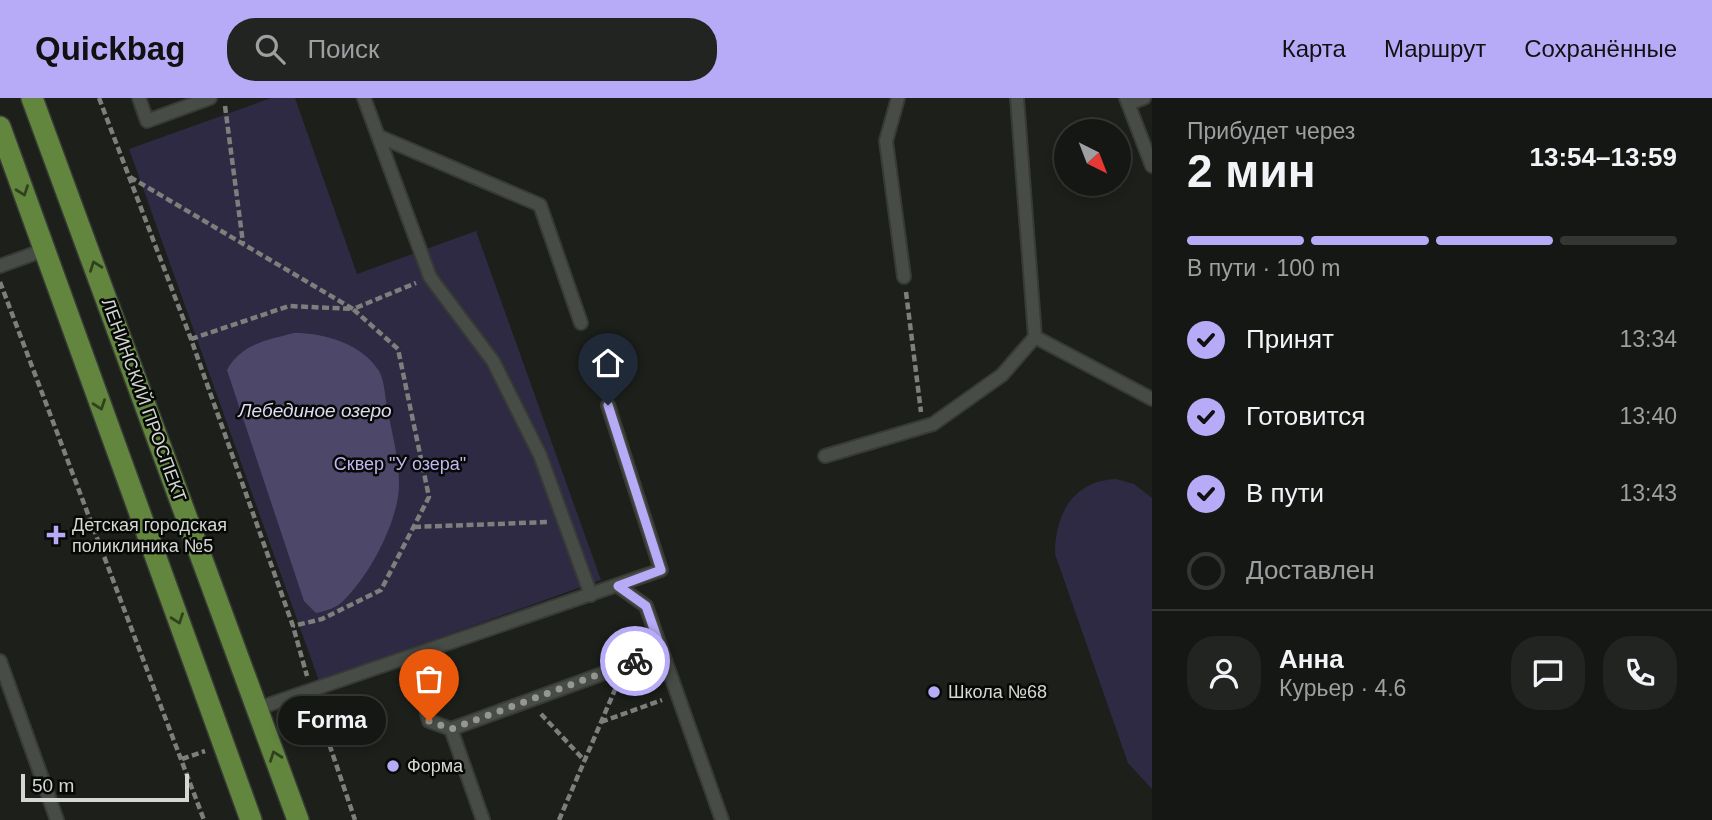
<!DOCTYPE html>
<html lang="ru">
<head>
<meta charset="utf-8">
<style>
  :root { --surface:#151714; --page:#222422; --text:#f1f3f6; --muted:#9d9fa0; --line:#343634; --accent:#b7abf8 }
  body { margin:0; font-family:Helvetica,sans-serif; background:var(--page); color:var(--text); height:100vh; display:flex; flex-direction:column; font-size:26px; white-space:nowrap }
  * { box-sizing:border-box; margin:0 }
  p { font-size:23px; color:var(--muted) }
  .icon { flex:none; width:38px; height:38px; fill:none; stroke:currentColor; stroke-width:2; stroke-linecap:round; stroke-linejoin:round }
  .map { position:relative; flex:1; overflow:hidden }
  .panel { display:flex; flex-direction:column; background:var(--surface); width:560px }
  .panel>* { flex:none }
  .needle { width:46px; rotate:138deg }
  .fabs { position:absolute; left:1054px; top:21px; display:grid; gap:14px }
  .fabs a { display:grid; place-items:center; width:77px; height:77px; border-radius:50%; background:var(--surface); box-shadow:0 4px 10px #0003,0 0 0 2px var(--line); font-size:35px }
  .scale { position:absolute; left:21px; bottom:18px; width:168px; box-sizing:border-box; padding-left:7px; border:4px solid #d4d7d3; border-top:0; font-size:19px; line-height:24px; white-space:nowrap; color:#d4d7d3; -webkit-text-stroke:5px #070906; paint-order:stroke }
  .pin { position:absolute; display:grid; place-items:center; width:60px; height:60px; color:#fff; margin:-72px -30px; border-radius:50% 50% 50% 0; rotate:-45deg; box-shadow:0 0 7px #0007 }
  .pin .icon { rotate:45deg }
  .courier { position:absolute; display:grid; place-items:center; width:70px; height:70px; margin:-35px; border:5px solid #b7abf8; border-radius:50%; background:#fff; color:#222; box-shadow:0 2px 9px #0007 }
  .bubble { position:absolute; height:49px; border-radius:24px; background:var(--surface); box-shadow:0 4px 10px #0003,0 0 0 2px var(--line); font-size:23px; font-weight:600; line-height:49px; text-align:center }
  .head em { font-style:normal; font-weight:600 }
  .head div { display:flex; flex-direction:column-reverse }
  .head { display:flex; align-items:center; justify-content:space-between; height:119px; padding:0 35px }
  h1 { font-size:46px; font-weight:600; line-height:52px }
  .bar { display:grid; grid-template-columns:repeat(4,1fr); gap:10px 7px; align-content:center; height:84px; padding:0 35px }
  .bar i { height:9px; border-radius:5px; background:var(--line) }
  .bar .selected { background:var(--accent) }
  .bar p { grid-column:span 4 }
  .line { display:flex; align-items:center; gap:18px; padding:0 35px; border-top:2px solid var(--line) }
  .line div { flex:1 }
  .round { display:grid; place-items:center; flex:none; width:74px; height:74px; border-radius:28px; background:var(--page) }
  ol { padding:0 35px; list-style:none }
  li { display:flex; align-items:center; gap:21px; height:77px }
  li p { margin-inline-start:auto }
  li .icon { padding:7px; border-radius:50%; background:var(--accent); color:#111; stroke-width:4 }
  li:last-child { color:var(--muted) }
  li i { width:38px; height:38px; border:4px solid var(--line); border-radius:50% }
  header { display:flex; align-items:center; gap:42px; box-sizing:border-box; height:98px; padding:0 35px; background:var(--accent); color:#111 }
  header strong { font-size:33px }
  nav { display:flex; gap:38px; margin-inline-start:auto; font-size:24px }
  .search { width:490px; height:63px; background:var(--page); display:flex; align-items:center; gap:18px; box-sizing:border-box; padding:0 24px; border-radius:28px; color:var(--muted); font-size:26px }
  main { display:flex; flex:1; min-height:0 }
  .map>svg:first-child { display:block }
</style>
</head>
<body>
<header>
<strong>Quickbag</strong>
<div class="search"><svg class="icon" aria-label="search" viewBox="0 0 24 24"><circle cx="10" cy="10" r="6"/><path d="M15 15l6 6"/></svg>Поиск</div>
<nav><a>Карта</a><a>Маршрут</a><a>Сохранённые</a></nav>
</header>
<main>
<div class="map">
<svg width="1152" height="722" viewBox="0 0 1152 722">
  <rect width="100%" height="100%" fill="#1c1f1a"/>
  <path fill="#2e2a43" d="M271,0H295L357,176L476,133L601,482L319,583L129,51Z
    M1116,381L1134,386L1152,400V691L1128,665L1055,456C1055,416 1073,383 1116,381Z"/>
  <path fill="#4d486a" d="M294,235C324,235 361,245 379,273C385,283 385,302 388,314C393,340 402,373 398,399C392,434 369,477 344,502C337,510 326,513 316,515L304,503L227,272C241,246 267,242 294,235Z"/>
  <g fill="none" stroke-linecap="round" stroke-linejoin="round">
    <defs>
      <path id="lane" d="M139,0L147,23L210,0
        M364,0L430,179L493,263L540,357L591,497
        M898,0L886,43L904,179
        M1126,0L1152,68
        M1128,6L1144,0
        M378,38L540,107L581,225
        M0,168L44,152
        M1035,239L1152,301
        M825,358L933,326L1002,277L1035,239L1017,0
        M618,488L646,508L722,722
        M405,560L420,598
        M0,563L57,722
        M259,610L661,472L608,307
        M427,616L429,623L451,631L483,722
        M451,631L662,554"/>
      <path id="primary" d="M32,0L298,722
        M0,29L251,722"/>
    </defs>
    <use href="#lane" stroke="#383a36" stroke-width="16"/>
    <use href="#primary" stroke="#383a36" stroke-width="24"/>
    <path stroke="#7c7f7b" stroke-width="4.5" stroke-dasharray="7 3.5" stroke-linecap="butt" d="M99,0L191,241L293,528L307,578
      M225,8L243,145
      M130,79L353,211L416,185
      M0,184L204,722
      M906,194L921,314
      M191,241L289,208L353,211L398,251L429,399L381,492L322,521L293,528
      M414,429L549,424
      M316,607L355,722
      M541,616L583,661
      M601,624L662,602
      M283,626L318,614
      M182,661L205,653
      M559,722L617,587"/>
    <use href="#lane" stroke="#484c46" stroke-width="12"/>
    <use href="#primary" stroke="#62863e" stroke-width="21"/>
  </g>
  <defs><path id="oneway-chevron" d="M-2-3.5L2.5 0L-2 3.5" fill="none" stroke-width="1.6" stroke-linecap="round" stroke-linejoin="round" transform="scale(1.75)"/></defs>
  <g stroke="#30411f">
    <use href="#oneway-chevron" transform="translate(23 93) rotate(70)"/>
    <use href="#oneway-chevron" transform="translate(95 168) rotate(-110)"/>
    <use href="#oneway-chevron" transform="translate(100 307) rotate(70)"/>
    <use href="#oneway-chevron" transform="translate(178 521) rotate(70)"/>
    <use href="#oneway-chevron" transform="translate(275 658) rotate(-110)"/>
  </g>
  <g fill="none" stroke-linecap="round" stroke-linejoin="round">
    <path stroke="#949792" stroke-width="7" stroke-dasharray="0 12.6" d="M429,623L451,631L635,563"/>
    <path stroke="#b7abf8" stroke-width="9" d="M608,307L661,472L618,488L646,508L662,554L635,563"/>
  </g>
  <g fill="#b7abf8" stroke="#070906" stroke-width="2.5">
    <path d="M52.5 426.5h7v7h7v7h-7v7h-7v-7h-7v-7h7z"/>
    <circle cx="934" cy="594" r="7"/>
    <circle cx="393" cy="668" r="7"/>
  </g>
  <g text-anchor="middle" dominant-baseline="central" stroke-width="5" stroke-linejoin="round" paint-order="stroke">
    <g font-size="18" fill="#d4d7d3" stroke="#070906">
      <text transform="translate(144 302) rotate(70)">ЛЕНИНСКИЙ ПРОСПЕКТ</text>
    </g>
    <g font-size="18" fill="#bfb6f3" stroke="#070906">
      <text x="400" y="366">Сквер "У озера"</text>
    </g>
    <g font-size="18" fill="#d4d7d3" stroke="#070906" text-anchor="start">
      <text x="72" y="427">Детская городская<tspan x="72" dy="21">поликлиника №5</tspan></text>
      <text x="948" y="594">Школа №68</text>
      <text x="407" y="668">Форма</text>
    </g>
    <g font-size="19" font-style="italic" fill="#dedcf5" stroke="#070906">
      <text x="315" y="312">Лебединое озеро</text>
    </g>
  </g>
</svg>
<div class="fabs">
<a><svg class="needle" viewBox="-14 -14 28 28"><path d="M0-13l5 13h-10z" fill="#e53935"/><path d="M0 13l5-13h-10z" fill="#9d9fa0"/></svg></a>
</div>
<div class="scale">50 m</div>
<div class="pin" style="left:429px;top:623px;background:#ea580c"><svg class="icon" aria-label="bag" viewBox="0 0 24 24"><path d="M5 8h14l-1 12H6zM9 8a3 3 0 0 1 6 0"/></svg></div>
<div class="pin" style="left:608px;top:307px;background:#1f2937"><svg class="icon" aria-label="home" viewBox="0 0 24 24"><path d="M3 11l9-7 9 7M6 9v11h12V9"/></svg></div>
<div class="courier" style="left:635px;top:563px"><svg class="icon" aria-label="bike" viewBox="0 0 24 24"><circle cx="6" cy="16" r="4"/><circle cx="18" cy="16" r="4"/><path d="M6 16l4-8h5l3 8M10 8l3 8H6M13 5h3"/></svg></div>
<div class="bubble" style="left:278px;top:598px;width:108px">Forma</div>
</div>
<section class="panel">
<div class="head"><div><h1>2 мин</h1><p>Прибудет через</p></div><em>13:54–13:59</em></div>
<div class="bar"><i class="selected"></i><i class="selected"></i><i class="selected"></i><i></i><p>В пути · 100 m</p></div>
<ol>
<li><svg class="icon" aria-label="check" viewBox="0 0 24 24"><path d="M5 12l5 5 9-10"/></svg>Принят<p>13:34</p></li>
<li><svg class="icon" aria-label="check" viewBox="0 0 24 24"><path d="M5 12l5 5 9-10"/></svg>Готовится<p>13:40</p></li>
<li><svg class="icon" aria-label="check" viewBox="0 0 24 24"><path d="M5 12l5 5 9-10"/></svg>В пути<p>13:43</p></li>
<li><i></i>Доставлен</li>
</ol>
<div class="line" style="height:126px"><a class="round"><svg class="icon" aria-label="person" viewBox="0 0 24 24"><circle cx="12" cy="8" r="4"/><path d="M4 21q1-7 8-7t8 7"/></svg></a><div><b>Анна</b><p>Курьер · 4.6</p></div><a class="round"><svg class="icon" aria-label="chat" viewBox="0 0 24 24"><path d="M4 5h16v11H9l-5 4z"/></svg></a><a class="round"><svg class="icon" aria-label="phone" viewBox="0 0 24 24"><path d="M5 4h4l2 5-3 2q2 4 5 5l2-3 5 2v4C11 20 4 13 5 4z"/></svg></a></div>
</section>
</main>
</body>
</html>
